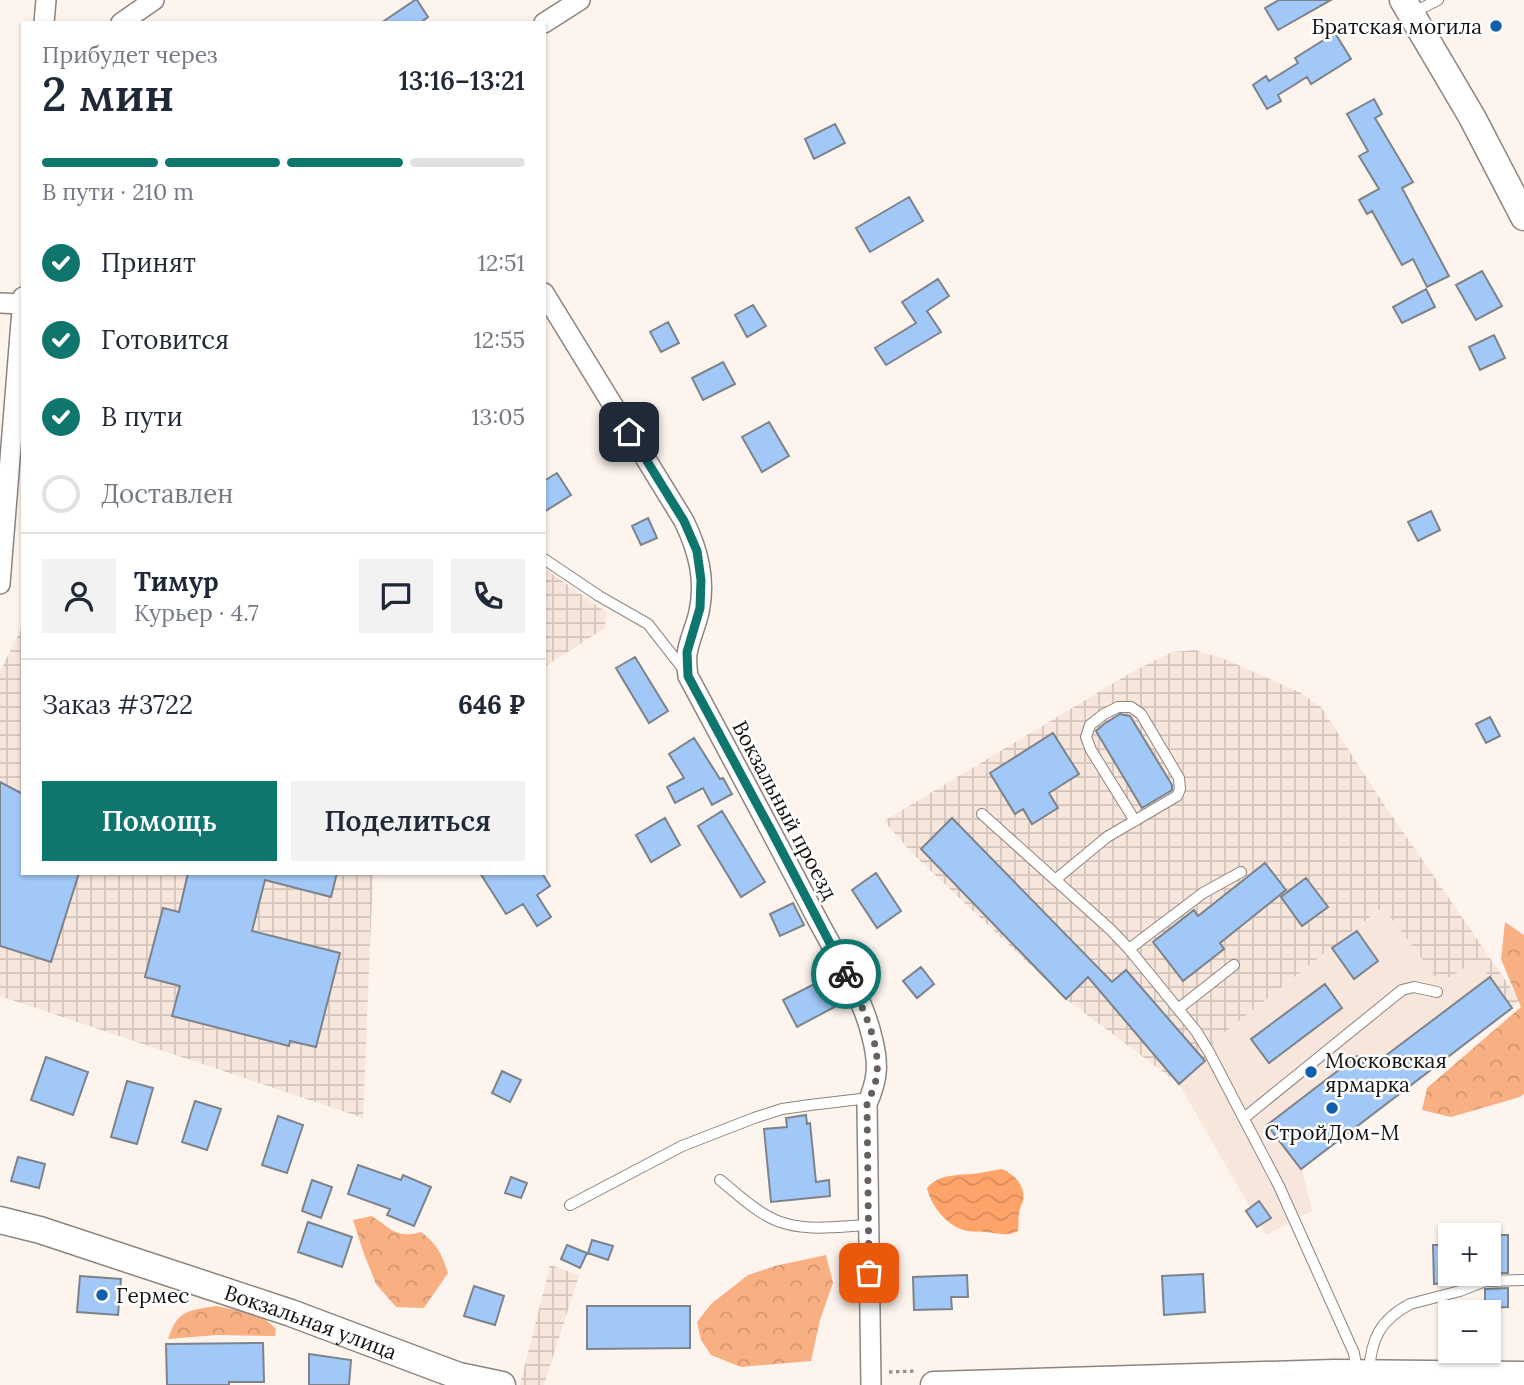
<!DOCTYPE html>
<html lang="ru">
<head>
<meta charset="utf-8">
<style>
  :root { --surface:#fff; --page:#f2f2f3; --text:#1f2937; --muted:#747a83; --line:#e0e1e3; --accent:#0f766e }
  body { margin:0; font-family:Lora,serif; background:var(--page); color:var(--text); height:100vh; display:flex; flex-direction:column; font-size:26px; white-space:nowrap }
  * { box-sizing:border-box; margin:0 }
  p { font-size:23px; color:var(--muted) }
  .icon { flex:none; width:38px; height:38px; fill:none; stroke:currentColor; stroke-width:2; stroke-linecap:round; stroke-linejoin:round }
  .map { position:relative; flex:1; overflow:hidden }
  .side { position:absolute; left:21px; top:21px; width:525px; height:854px; display:flex; flex-direction:column; background:var(--surface); border-radius:0px; box-shadow:0 2px 5px #0004 }
  .side>* { flex:none }
  .buttons { position:absolute; left:1438px; top:1223px; display:grid; gap:14px }
  .buttons a { display:grid; place-items:center; width:63px; height:63px; border-radius:0px; background:var(--surface); box-shadow:0 2px 5px #0004; font-size:35px }
  .pin { position:absolute; display:grid; place-items:center; width:60px; height:60px; color:#fff; margin:-30px; border-radius:14px; box-shadow:0 4px 10px #0006 }
  .courier { position:absolute; display:grid; place-items:center; width:70px; height:70px; margin:-35px; border:5px solid #0f766e; border-radius:50%; background:#fff; color:#222; box-shadow:0 2px 9px #0007 }
  .headline em { font-style:normal; font-weight:600 }
  .headline div { display:flex; flex-direction:column-reverse }
  .headline { display:flex; align-items:center; justify-content:space-between; height:119px; padding:0 21px }
  h1 { font-size:46px; font-weight:600; line-height:52px }
  .bar { display:grid; grid-template-columns:repeat(4,1fr); gap:10px 7px; align-content:center; height:84px; padding:0 21px }
  .bar i { height:9px; border-radius:5px; background:var(--line) }
  .bar .selected { background:var(--accent) }
  .bar p { grid-column:span 4 }
  .line { display:flex; align-items:center; gap:18px; padding:0 21px; border-top:2px solid var(--line) }
  .line div { flex:1 }
  .round { display:grid; place-items:center; flex:none; width:74px; height:74px; border-radius:0px; background:var(--page) }
  ol { padding:0 21px; list-style:none }
  li { display:flex; align-items:center; gap:21px; height:77px }
  li p { margin-inline-start:auto }
  li .icon { padding:7px; border-radius:50%; background:var(--accent); color:#fff; stroke-width:4 }
  li:last-child { color:var(--muted) }
  li i { width:38px; height:38px; border:4px solid var(--line); border-radius:50% }
  .action { display:flex; gap:14px; margin-top:auto; padding:14px 21px }
  .action a { flex:1; height:80px; border-radius:0px; background:var(--accent); color:#fff; font-size:28px; font-weight:600; line-height:80px; text-align:center }
  .action a+a { background:var(--page); color:var(--text) }
  .map>svg:first-child { display:block }
</style>
</head>
<body>
<div class="map">
<svg width="1524" height="1385" viewBox="0 0 1524 1385">
  <defs>
    <pattern id="industrial-grid" width="8" height="8" patternUnits="userSpaceOnUse" patternTransform="scale(1.75)"><rect width="8" height="8" fill="#f7e6dc"/><path d="M0 4h8M4 0v8" fill="none" stroke="#d3c4bc"/></pattern>
    <pattern id="forest-crowns" width="20" height="18" patternUnits="userSpaceOnUse" patternTransform="scale(1.75)"><rect width="20" height="18" fill="#f8b083"/><path d="M2 6a3 3 0 1 1 6 0M12 15a3 3 0 1 1 6 0" fill="none" stroke="#d49670"/></pattern>
    <pattern id="water-waves" width="16" height="10" patternUnits="userSpaceOnUse" patternTransform="scale(1.75)"><rect width="16" height="10" fill="#fea46b"/><path d="M0 5q4-4 8 0t8 0" fill="none" stroke="#d98c5c"/></pattern>
  </defs>
  <rect width="100%" height="100%" fill="#fef4ee"/>
  <path fill="#f7e6dc" d="M1384,907L1440,983L1477,959L1512,1008L1302,1169L1312,1211L1266,1235L1179,1084L1205,1061L1215,1040Z"/>
  <path fill="url(#industrial-grid)" d="M544,568L606,612L605,628L544,667Z
    M23,626V873H373L363,1118L0,996V671Z
    M1195,650L1227,660L1301,693L1321,707L1377,794L1519,1000L1512,1008L1477,960L1440,983L1383,907L1215,1040L1205,1061L1179,1084L1066,999L913,854L884,821L1132,672L1172,652Z
    M550,1265L579,1275L544,1385H520Z"/>
  <path fill="url(#forest-crowns)" d="M1505,922L1524,935V1094L1520,1097L1451,1117L1422,1110L1427,1088L1521,1007L1501,959Z
    M372,1216C391,1229 397,1239 421,1232C437,1244 442,1254 448,1273L424,1308L396,1307L376,1284L364,1254L353,1220Z
    M826,1255L833,1283L820,1320L811,1361L741,1367L711,1355L701,1340L697,1322L711,1304L748,1275L775,1266Z
    M216,1306L261,1315L276,1329L275,1336L217,1335L168,1339C178,1309 188,1311 216,1306Z"/>
  <path fill="url(#water-waves)" d="M1002,1169C1015,1175 1026,1186 1023,1201C1022,1204 1019,1210 1019,1213C1018,1219 1019,1225 1018,1231C1006,1237 998,1233 985,1232C979,1231 973,1232 968,1231C948,1228 931,1206 927,1188C940,1172 962,1176 980,1173C987,1172 994,1170 1002,1169Z"/>
  <path fill="#a2c8f7" stroke="#7d838b" stroke-width="2" d="M415,0H417L428,17L420,23H381Z
    M1279,0H1331L1278,30L1265,8Z
    M1335,33L1351,59L1311,84L1307,77L1278,95L1281,101L1267,109L1253,85L1266,76L1269,81L1298,63L1295,58Z
    M1374,99L1382,114L1375,118L1413,182L1402,188L1449,276L1427,287L1413,259L1402,265L1372,211L1367,214L1359,200L1379,189L1359,156L1368,151L1347,114Z
    M835,124L845,143L814,159L805,139Z
    M909,197L923,221L870,252L856,228Z
    M1482,271L1502,306L1476,320L1456,285Z
    M938,279L949,296L927,311L941,332L886,365L875,348L916,323L902,302Z
    M1426,289L1435,307L1402,323L1393,307Z
    M753,305L766,326L747,337L735,315Z
    M668,322L679,343L661,352L650,332Z
    M1494,335L1505,358L1480,370L1469,347Z
    M723,362L735,384L703,400L692,378Z
    M769,422L789,456L762,472L742,437Z
    M557,473L571,495L544,512V481Z
    M1431,511L1440,530L1418,541L1408,522Z
    M648,518L657,538L641,545L632,526Z
    M635,657L668,711L649,723L616,668Z
    M1120,714L1130,716L1172,785V790L1142,808L1096,731L1104,724Z
    M1490,717L1500,736L1486,743L1476,724Z
    M1053,733L1079,774L1049,793L1058,808L1032,824L1023,809L1015,814L990,773Z
    M694,738L720,779L723,778L732,794L712,805L703,788L675,803L667,787L684,778L669,754Z
    M0,782L23,794V873H79L51,962L0,946Z
    M722,811L765,882L741,897L698,826Z
    M665,818L680,845L651,862L636,835Z
    M952,818L1112,982L1126,970L1205,1061L1179,1084L1088,977L1066,999L921,849Z
    M1265,863L1286,890L1220,943L1224,949L1183,981L1153,942L1194,910L1198,916Z
    M188,873H337L331,897L265,880L252,931L340,953L316,1047L290,1041L289,1046L172,1016L180,986L145,977L163,908L179,912Z
    M480,873H542L550,886L537,895L551,917L537,926L523,904L506,914Z
    M876,873L901,911L877,928L852,890Z
    M1306,878L1328,907L1302,926L1281,897Z
    M793,903L804,925L780,936L770,914Z
    M1357,931L1378,961L1354,979L1332,948Z
    M921,967L934,984L917,998L903,981Z
    M1490,977L1512,1008L1301,1169L1267,1125L1357,1056L1368,1069Z
    M826,978L840,1004L797,1027L783,1000Z
    M1325,984L1342,1008L1269,1063L1251,1039Z
    M46,1057L88,1072L73,1115L31,1100Z
    M502,1071L521,1080L510,1102L492,1093Z
    M127,1081L153,1088L137,1144L111,1137Z
    M195,1101L221,1109L207,1150L182,1142Z
    M806,1115L807,1124L810,1123L816,1182L829,1180L830,1196L771,1202L764,1129L787,1127L786,1118Z
    M278,1116L303,1125L287,1173L262,1165Z
    M18,1157L45,1164L39,1188L11,1181Z
    M358,1165L401,1180L403,1175L431,1187L414,1226L387,1215L390,1209L348,1194Z
    M511,1177L527,1183L521,1198L505,1193Z
    M312,1180L332,1187L321,1218L302,1211Z
    M1259,1201L1271,1218L1257,1227L1246,1211Z
    M308,1222L352,1237L342,1267L298,1252Z
    M1489,1235H1508V1273H1489Z
    M592,1240L613,1246L608,1260L588,1253Z
    M567,1245L587,1253L580,1268L561,1259Z
    M1433,1245H1451V1283L1434,1284Z
    M1203,1274L1205,1312L1164,1315L1162,1276Z
    M967,1275L968,1297H951L952,1309L914,1310L913,1277Z
    M80,1276L121,1279L118,1315L77,1312Z
    M474,1286L504,1296L495,1325L464,1316Z
    M1508,1288V1307L1485,1308V1289Z
    M587,1306H690V1348L587,1349Z
    M263,1343L264,1382H229V1385H167L166,1344Z
    M309,1354L351,1360L349,1385H309Z"/>
  <g fill="none" stroke-linecap="round" stroke-linejoin="round">
    <defs>
      <path id="service" d="M1414,12L1438,0
        M544,559L599,596L648,624L684,670
        M982,814L1111,930L1129,949L1196,1031L1209,1052L1279,1186L1354,1353L1357,1372
        M1055,880L1107,837L1177,796L1180,789L1179,778L1141,714L1131,707H1118L1104,714L1090,725L1086,737L1091,750L1135,821
        M1129,949L1203,893L1241,872
        M1178,1009L1234,965
        M1244,1118L1402,990L1414,987L1437,992
        M720,1180C740,1196 762,1218 787,1224C813,1231 842,1226 869,1225
        M570,1205L682,1146L754,1118L782,1109L810,1105L869,1098
        M1369,1372C1371,1339 1380,1320 1410,1304L1460,1291L1485,1281L1524,1280"/>
      <path id="minor" d="M44,23L46,0
        M121,23L154,0
        M544,23L580,0
        M544,293L684,521C698,550 706,579 699,612C696,626 689,640 687,654C686,661 687,669 688,676C731,756 774,836 816,917C835,953 863,997 872,1037C879,1064 878,1079 867,1104L871,1385
        M0,303L23,304
        M0,584L23,297"/>
      <g id="secondary">
        <path d="M1403,0L1472,117L1524,217"/>
        <path id="s1" d="M0,1220L40,1230L291,1313L440,1369L459,1376L502,1385"/>
        <path d="M934,1385L1334,1373L1524,1375"/>
      </g>
    </defs>
    <use href="#service" stroke="#8d847f" stroke-width="12"/>
    <use href="#minor" stroke="#8d847f" stroke-width="22"/>
    <use href="#secondary" stroke="#8d847f" stroke-width="29"/>
    <path stroke="#98918c" stroke-width="3.5" stroke-dasharray="3.5 3.5" stroke-linecap="butt" d="M889,1372L917,1371"/>
    <use href="#service" stroke="#fff" stroke-width="10"/>
    <use href="#minor" stroke="#fff" stroke-width="19"/>
    <use href="#secondary" stroke="#fff" stroke-width="26"/>
  </g>
  <g fill="none" stroke-linecap="round" stroke-linejoin="round">
    <path stroke="#67605d" stroke-width="7" stroke-dasharray="0 12.6" d="M846,974C860,1002 880,1040 877,1073C876,1085 871,1094 867,1104L869,1273"/>
    <path stroke="#0f766e" stroke-width="9" d="M629,432L684,521L697,551L701,580L700,608L687,652L688,676L772,832L846,974"/>
  </g>
  <g fill="#115ead" stroke="#fff" stroke-width="2.5">
    <circle cx="1496" cy="26" r="7"/>
    <circle cx="1311" cy="1072" r="7"/>
    <circle cx="1332" cy="1108" r="7"/>
    <circle cx="102" cy="1295" r="7"/>
  </g>
  <g text-anchor="middle" dominant-baseline="central" stroke-width="5" stroke-linejoin="round" paint-order="stroke">
    <g font-size="21" fill="#15110f" stroke="#fff" text-anchor="start">
      <text x="1482" y="26" text-anchor="end">Братская могила</text>
      <text x="1325" y="1060">Московская<tspan x="1325" dy="24">ярмарка</tspan></text>
      <text x="1332" y="1132" text-anchor="middle">СтройДом-М</text>
      <text x="116" y="1295">Гермес</text>
    </g>
    <g font-size="21" fill="#15110f" stroke="#fff">
      <text transform="translate(785 810) rotate(62)">Вокзальный проезд</text>
      <text stroke="none"><textPath href="#s1" startOffset="327">Вокзальная улица</textPath></text>
    </g>
  </g>
</svg>
<div class="buttons">
<a>+</a>
<a>−</a>
</div>
<div class="pin" style="left:869px;top:1273px;background:#ea580c"><svg class="icon" aria-label="bag" viewBox="0 0 24 24"><path d="M5 8h14l-1 12H6zM9 8a3 3 0 0 1 6 0"/></svg></div>
<div class="pin" style="left:629px;top:432px;background:#1f2937"><svg class="icon" aria-label="home" viewBox="0 0 24 24"><path d="M3 11l9-7 9 7M6 9v11h12V9"/></svg></div>
<div class="courier" style="left:846px;top:974px"><svg class="icon" aria-label="bike" viewBox="0 0 24 24"><circle cx="6" cy="16" r="4"/><circle cx="18" cy="16" r="4"/><path d="M6 16l4-8h5l3 8M10 8l3 8H6M13 5h3"/></svg></div>
<section class="side">
<div class="headline"><div><h1>2 мин</h1><p>Прибудет через</p></div><em>13:16–13:21</em></div>
<div class="bar"><i class="selected"></i><i class="selected"></i><i class="selected"></i><i></i><p>В пути · 210 m</p></div>
<ol>
<li><svg class="icon" aria-label="check" viewBox="0 0 24 24"><path d="M5 12l5 5 9-10"/></svg>Принят<p>12:51</p></li>
<li><svg class="icon" aria-label="check" viewBox="0 0 24 24"><path d="M5 12l5 5 9-10"/></svg>Готовится<p>12:55</p></li>
<li><svg class="icon" aria-label="check" viewBox="0 0 24 24"><path d="M5 12l5 5 9-10"/></svg>В пути<p>13:05</p></li>
<li><i></i>Доставлен</li>
</ol>
<div class="line" style="height:126px"><a class="round"><svg class="icon" aria-label="person" viewBox="0 0 24 24"><circle cx="12" cy="8" r="4"/><path d="M4 21q1-7 8-7t8 7"/></svg></a><div><b>Тимур</b><p>Курьер · 4.7</p></div><a class="round"><svg class="icon" aria-label="chat" viewBox="0 0 24 24"><path d="M4 5h16v11H9l-5 4z"/></svg></a><a class="round"><svg class="icon" aria-label="phone" viewBox="0 0 24 24"><path d="M5 4h4l2 5-3 2q2 4 5 5l2-3 5 2v4C11 20 4 13 5 4z"/></svg></a></div>
<div class="line" style="height:91px"><div>Заказ #3722</div><b>646 ₽</b></div>
<div class="action"><a>Помощь</a><a>Поделиться</a></div>
</section>
</div>
</body>
</html>
